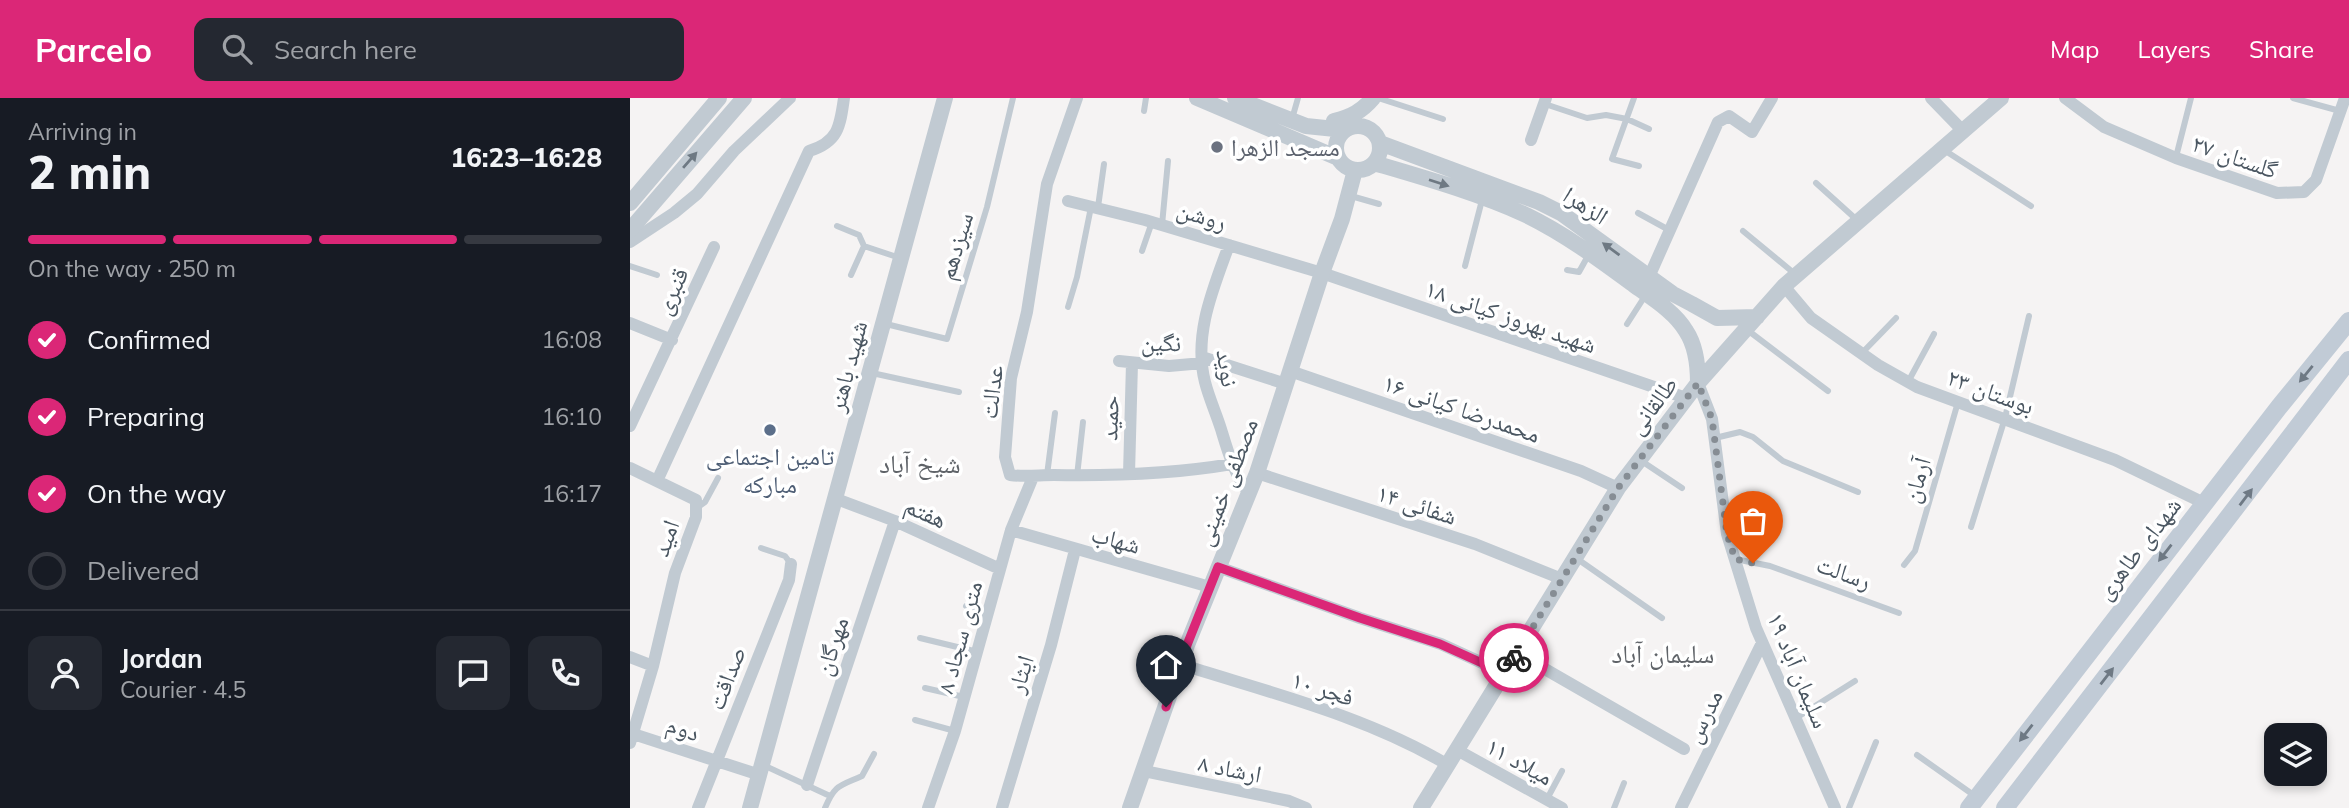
<!DOCTYPE html>
<html lang="en">
<head>
<meta charset="utf-8">
<style>
  :root { --surface:#171b24; --page:#242831; --text:#f1f3f6; --muted:#9ea1a6; --line:#363941; --accent:#db2777 }
  body { margin:0; font-family:Mulish,"Noto Naskh Arabic",sans-serif; background:var(--page); color:var(--text); height:100vh; display:flex; flex-direction:column; font-size:26px; white-space:nowrap }
  * { box-sizing:border-box; margin:0 }
  p { font-size:23px; color:var(--muted) }
  .icon { flex:none; width:38px; height:38px; fill:none; stroke:currentColor; stroke-width:2; stroke-linecap:round; stroke-linejoin:round }
  .map { position:relative; flex:1; overflow:hidden }
  .side { display:flex; flex-direction:column; background:var(--surface); width:630px }
  .side>* { flex:none }
  .fabs { position:absolute; left:1634px; top:625px; display:grid; gap:14px }
  .fabs a { display:grid; place-items:center; width:63px; height:63px; border-radius:14px; background:var(--surface); box-shadow:0 4px 10px #0003; font-size:35px }
  .pin { position:absolute; display:grid; place-items:center; width:60px; height:60px; color:#fff; margin:-72px -30px; border-radius:50% 50% 50% 0; rotate:-45deg; box-shadow:0 0 7px #0007 }
  .pin .icon { rotate:45deg }
  .courier { position:absolute; display:grid; place-items:center; width:70px; height:70px; margin:-35px; border:5px solid #db2777; border-radius:50%; background:#fff; color:#222; box-shadow:0 2px 9px #0007 }
  .overview em { font-style:normal; font-weight:800 }
  .overview div { display:flex; flex-direction:column-reverse }
  .overview { display:flex; align-items:center; justify-content:space-between; height:119px; padding:0 28px }
  h1 { font-size:46px; font-weight:800; line-height:52px }
  .bar { display:grid; grid-template-columns:repeat(4,1fr); gap:10px 7px; align-content:center; height:84px; padding:0 28px }
  .bar i { height:9px; border-radius:5px; background:var(--line) }
  .bar .current { background:var(--accent) }
  .bar p { grid-column:span 4 }
  .line { display:flex; align-items:center; gap:18px; padding:0 28px; border-top:2px solid var(--line) }
  .line div { flex:1 }
  .round { display:grid; place-items:center; flex:none; width:74px; height:74px; border-radius:14px; background:var(--page) }
  ol { padding:0 28px; list-style:none }
  li { display:flex; align-items:center; gap:21px; height:77px }
  li p { margin-inline-start:auto }
  li .icon { padding:7px; border-radius:50%; background:var(--accent); color:#fff; stroke-width:4 }
  li:last-child { color:var(--muted) }
  li i { width:38px; height:38px; border:4px solid var(--line); border-radius:50% }
  header { display:flex; align-items:center; gap:42px; box-sizing:border-box; height:98px; padding:0 35px; background:var(--accent); color:#fff }
  header strong { font-size:33px }
  nav { display:flex; gap:38px; margin-inline-start:auto; font-size:24px }
  .search { width:490px; height:63px; background:var(--page); display:flex; align-items:center; gap:18px; box-sizing:border-box; padding:0 24px; border-radius:14px; color:var(--muted); font-size:26px }
  main { display:flex; flex:1; min-height:0 }
  .map>svg:first-child { display:block }
</style>
</head>
<body>
<header>
<strong>Parcelo</strong>
<div class="search"><svg class="icon" aria-label="search" viewBox="0 0 24 24"><circle cx="10" cy="10" r="6"/><path d="M15 15l6 6"/></svg>Search here</div>
<nav><a>Map</a><a>Layers</a><a>Share</a></nav>
</header>
<main>
<section class="side">
<div class="overview"><div><h1>2 min</h1><p>Arriving in</p></div><em>16:23–16:28</em></div>
<div class="bar"><i class="current"></i><i class="current"></i><i class="current"></i><i></i><p>On the way · 250 m</p></div>
<ol>
<li><svg class="icon" aria-label="check" viewBox="0 0 24 24"><path d="M5 12l5 5 9-10"/></svg>Confirmed<p>16:08</p></li>
<li><svg class="icon" aria-label="check" viewBox="0 0 24 24"><path d="M5 12l5 5 9-10"/></svg>Preparing<p>16:10</p></li>
<li><svg class="icon" aria-label="check" viewBox="0 0 24 24"><path d="M5 12l5 5 9-10"/></svg>On the way<p>16:17</p></li>
<li><i></i>Delivered</li>
</ol>
<div class="line" style="height:126px"><a class="round"><svg class="icon" aria-label="person" viewBox="0 0 24 24"><circle cx="12" cy="8" r="4"/><path d="M4 21q1-7 8-7t8 7"/></svg></a><div><b>Jordan</b><p>Courier · 4.5</p></div><a class="round"><svg class="icon" aria-label="chat" viewBox="0 0 24 24"><path d="M4 5h16v11H9l-5 4z"/></svg></a><a class="round"><svg class="icon" aria-label="phone" viewBox="0 0 24 24"><path d="M5 4h4l2 5-3 2q2 4 5 5l2-3 5 2v4C11 20 4 13 5 4z"/></svg></a></div>
</section>
<div class="map">
<svg width="1719" height="710" viewBox="0 0 1719 710">
  <rect width="100%" height="100%" fill="#f5f3f3"/>
  <g fill="none" stroke-linecap="round" stroke-linejoin="round">
    <path stroke="#c1cad2" stroke-width="6" d="M748,0L813,21
      M1004,0L982,61L1009,68
      M1663,0L1710,13
      M915,6L957,20L976,17L997,21L1019,31
      M514,13L516,0
      M662,21L668,0
      M1314,52L1401,108
      M1546,59L1561,0
      M1186,85L1227,122
      M721,98L749,106
      M468,109L474,66
      M1008,115L1039,132
      M532,127L538,63
      M207,128L229,137L234,148L270,160
      M1113,133L1165,176
      M512,153L522,124
      M0,168L27,177
      M835,168L852,102
      M937,172L949,174L959,156
      M221,177L234,148
      M438,209L447,179L461,109
      M256,226L317,241L357,109L383,0
      M997,226L1015,198
      M1116,231L1198,293
      M1232,255L1266,220
      M242,275L329,294
      M1278,284L1304,236
      M1085,340L1110,334L1123,339L1153,363L1228,394
      M1010,362L1052,390
      M417,377L425,315
      M447,378L453,324
      M68,409L75,404L88,380
      M1341,429L1375,320L1399,218
      M131,450L155,458L161,466
      M946,460L1032,520
      M1105,461L1140,468L1269,515
      M1274,467L1285,453L1328,304
      M336,508L356,516
      M290,540L348,554
      M295,590L334,599
      M1166,620L1225,583
      M285,622L325,633
      M1287,657L1345,698
      M133,667L200,698
      M917,701L932,673
      M195,710C205,686 210,688 232,678L244,656
      M984,710L994,685
      M1219,710L1246,644"/>
    <path stroke="#c1cad2" stroke-width="12" d="M447,0L417,86L397,214L381,280L375,359L380,377C395,379 409,377 424,377C483,378 543,376 602,366
      M1301,0L1333,33
      M1435,0L1474,29L1546,60L1647,95L1674,94L1686,82L1715,0
      M901,42L916,0
      M438,103L515,122L692,175L1056,300
      M0,144L44,115L67,96L104,53L160,0
      M599,147C583,191 563,237 575,284C579,300 586,315 591,331C598,354 604,376 619,395
      M1019,179L1088,24L1099,18L1122,34L1142,0
      M1154,188L1181,220L1248,267L1287,289L1485,362L1574,405
      M0,225L42,242
      M572,259L656,286
      M489,263L539,268L573,265
      M660,273L951,373L988,390
      M1068,285L1082,321L1097,436L1126,530L1205,710
      M0,328L84,149
      M0,370L66,402V419L45,475L23,568L0,645
      M627,375L845,446L932,481
      M499,376L502,265
      M27,383L179,53C208,44 210,29 214,0
      M204,400L265,423L370,471
      M381,432L580,489
      M588,469L730,520L811,546L874,575
      M887,555L1054,651
      M0,559L23,568
      M550,566C641,595 736,618 818,667
      M0,635L130,677
      M827,652L932,710
      M514,673L659,703L676,710
      M177,687L265,423
      M68,710L159,482L161,466
      M298,710L325,633L381,432L403,379
      M372,710L421,547L445,452
      M1051,710L1132,545"/>
    <path stroke="#c1cad2" stroke-width="16" d="M567,0L708,60
      M605,0L676,28L715,32
      M704,23C721,19 732,13 743,0
      M706 50a22 22 0 1 1 44 0a22 22 0 1 1-44 0Z
      M750,45L909,104L931,115L1043,196L1062,206L1087,220L1127,219
      M744,65C795,80 848,95 896,117C935,136 970,162 1004,187C1022,200 1045,214 1056,233C1066,248 1068,267 1068,285
      M0,105L89,0
      M0,132L114,0
      M120,710L315,0
      M500,710L557,547L627,375L692,175L712,121L725,72
      M791,710L988,390L1068,285L1154,188L1371,0"/>
    <path stroke="#c1cbd6" stroke-width="18" d="M1339,710L1649,309L1719,223
      M1375,710L1719,262"/>
  </g>
  <defs><path id="oneway-solid" d="M-6-.8H1V-3.2L6.5 0L1 3.2V.8H-6Z" transform="scale(1.75)"/></defs>
  <g fill="#6e7983">
    <use href="#oneway-solid" transform="translate(60 62) rotate(-49)"/>
    <use href="#oneway-solid" transform="translate(809 85) rotate(18)"/>
    <use href="#oneway-solid" transform="translate(981 151) rotate(-144)"/>
  </g>
  <g fill="#6e7984">
    <use href="#oneway-solid" transform="translate(1676 276) rotate(129)"/>
    <use href="#oneway-solid" transform="translate(1616 399) rotate(-53)"/>
    <use href="#oneway-solid" transform="translate(1535 455) rotate(128)"/>
    <use href="#oneway-solid" transform="translate(1477 578) rotate(-52)"/>
    <use href="#oneway-solid" transform="translate(1396 635) rotate(128)"/>
  </g>
  <g fill="none" stroke-linecap="round" stroke-linejoin="round">
    <path stroke="#868d94" stroke-width="7" stroke-dasharray="0 12.6" d="M884,560L988,390L1068,285L1082,321L1097,436L1105,461L1123,465"/>
    <path stroke="#db2777" stroke-width="9" d="M536,609L557,547L588,469L730,520L810,546L874,575L884,560"/>
  </g>
  <circle fill="#6b7280" stroke="#fff" stroke-width="2.5" cx="587" cy="49" r="7"/>
  <circle fill="#5c6f8a" stroke="#fff" stroke-width="2.5" cx="140" cy="332" r="7"/>
  <g text-anchor="middle" dominant-baseline="central" stroke-width="7" stroke-linejoin="round" paint-order="stroke">
    <g font-size="24" fill="#5b616d" stroke="#fff" text-anchor="start">
      <text x="601" y="49">مسجد الزهرا</text>
    </g>
    <g font-size="24" fill="#4a5661" stroke="#fff">
      <text transform="translate(1605 58) rotate(19)">گلستان ۲۷</text>
      <text transform="translate(956 107) rotate(33)">الزهرا</text>
      <text transform="translate(572 117) rotate(17)">روشن</text>
      <text transform="translate(325 148) rotate(-73)">سیزدهم</text>
      <text transform="translate(41 193) rotate(-66)">قنبری</text>
      <text transform="translate(881 218) rotate(19)">شهید بهروز کیانی ۱۸</text>
      <text transform="translate(531 244) rotate(1)">نگین</text>
      <text transform="translate(217 268) rotate(-75)">شهید باهنر</text>
      <text transform="translate(598 270) rotate(81)">نوید</text>
      <text transform="translate(1361 293) rotate(20)">بوستان ۲۳</text>
      <text transform="translate(361 294) rotate(-83)">عدالت</text>
      <text transform="translate(1022 307) rotate(-53)">طالقانی</text>
      <text transform="translate(832 310) rotate(19)">محمدرضا کیانی ۱۶</text>
      <text transform="translate(479 320) rotate(-88)">حمید</text>
      <text transform="translate(1286 382) rotate(-74)">آرمان</text>
      <text transform="translate(596 384) rotate(-69)">مصطفی خمینی</text>
      <text transform="translate(787 406) rotate(18)">شفائی ۱۴</text>
      <text transform="translate(296 414) rotate(24)">هفتم</text>
      <text transform="translate(35 440) rotate(-70)">امید</text>
      <text transform="translate(486 441) rotate(15)">شهاب</text>
      <text transform="translate(1508 450) rotate(-52)">شهدای طاهری</text>
      <text transform="translate(1214 474) rotate(20)">رسالت</text>
      <text transform="translate(329 539) rotate(-75)">۸ متری سجاد</text>
      <text transform="translate(201 548) rotate(-72)">مهرگان</text>
      <text transform="translate(1169 572) rotate(67)">سلیمان آباد ۱۹</text>
      <text transform="translate(390 576) rotate(-73)">ایثار</text>
      <text transform="translate(96 580) rotate(-69)">صداقت</text>
      <text transform="translate(693 590) rotate(18)">فجر ۱۰</text>
      <text transform="translate(1073 618) rotate(-64)">مدرس</text>
      <text transform="translate(53 630) rotate(18)">دوم</text>
      <text transform="translate(890 663) rotate(29)">میلاد ۱۱</text>
      <text transform="translate(600 670) rotate(11)">ارشاد ۸</text>
    </g>
    <g font-size="24" fill="#4e5e75" stroke="#fff">
      <text x="140" y="358">تامین اجتماعی<tspan x="140" dy="28">مبارکه</tspan></text>
    </g>
    <g font-size="26" fill="#5f6368" stroke="#fff">
      <text x="290" y="365">شیخ آباد</text>
      <text x="1033" y="555">سلیمان آباد</text>
    </g>
  </g>
</svg>
<div class="fabs">
<a><svg class="icon" aria-label="layers" viewBox="0 0 24 24"><path d="M12 4l9 5-9 5-9-5zM3 14l9 5 9-5"/></svg></a>
</div>
<div class="pin" style="left:1123px;top:465px;background:#ea580c"><svg class="icon" aria-label="bag" viewBox="0 0 24 24"><path d="M5 8h14l-1 12H6zM9 8a3 3 0 0 1 6 0"/></svg></div>
<div class="pin" style="left:536px;top:609px;background:#1f2937"><svg class="icon" aria-label="home" viewBox="0 0 24 24"><path d="M3 11l9-7 9 7M6 9v11h12V9"/></svg></div>
<div class="courier" style="left:884px;top:560px"><svg class="icon" aria-label="bike" viewBox="0 0 24 24"><circle cx="6" cy="16" r="4"/><circle cx="18" cy="16" r="4"/><path d="M6 16l4-8h5l3 8M10 8l3 8H6M13 5h3"/></svg></div>
</div>
</main>
</body>
</html>
